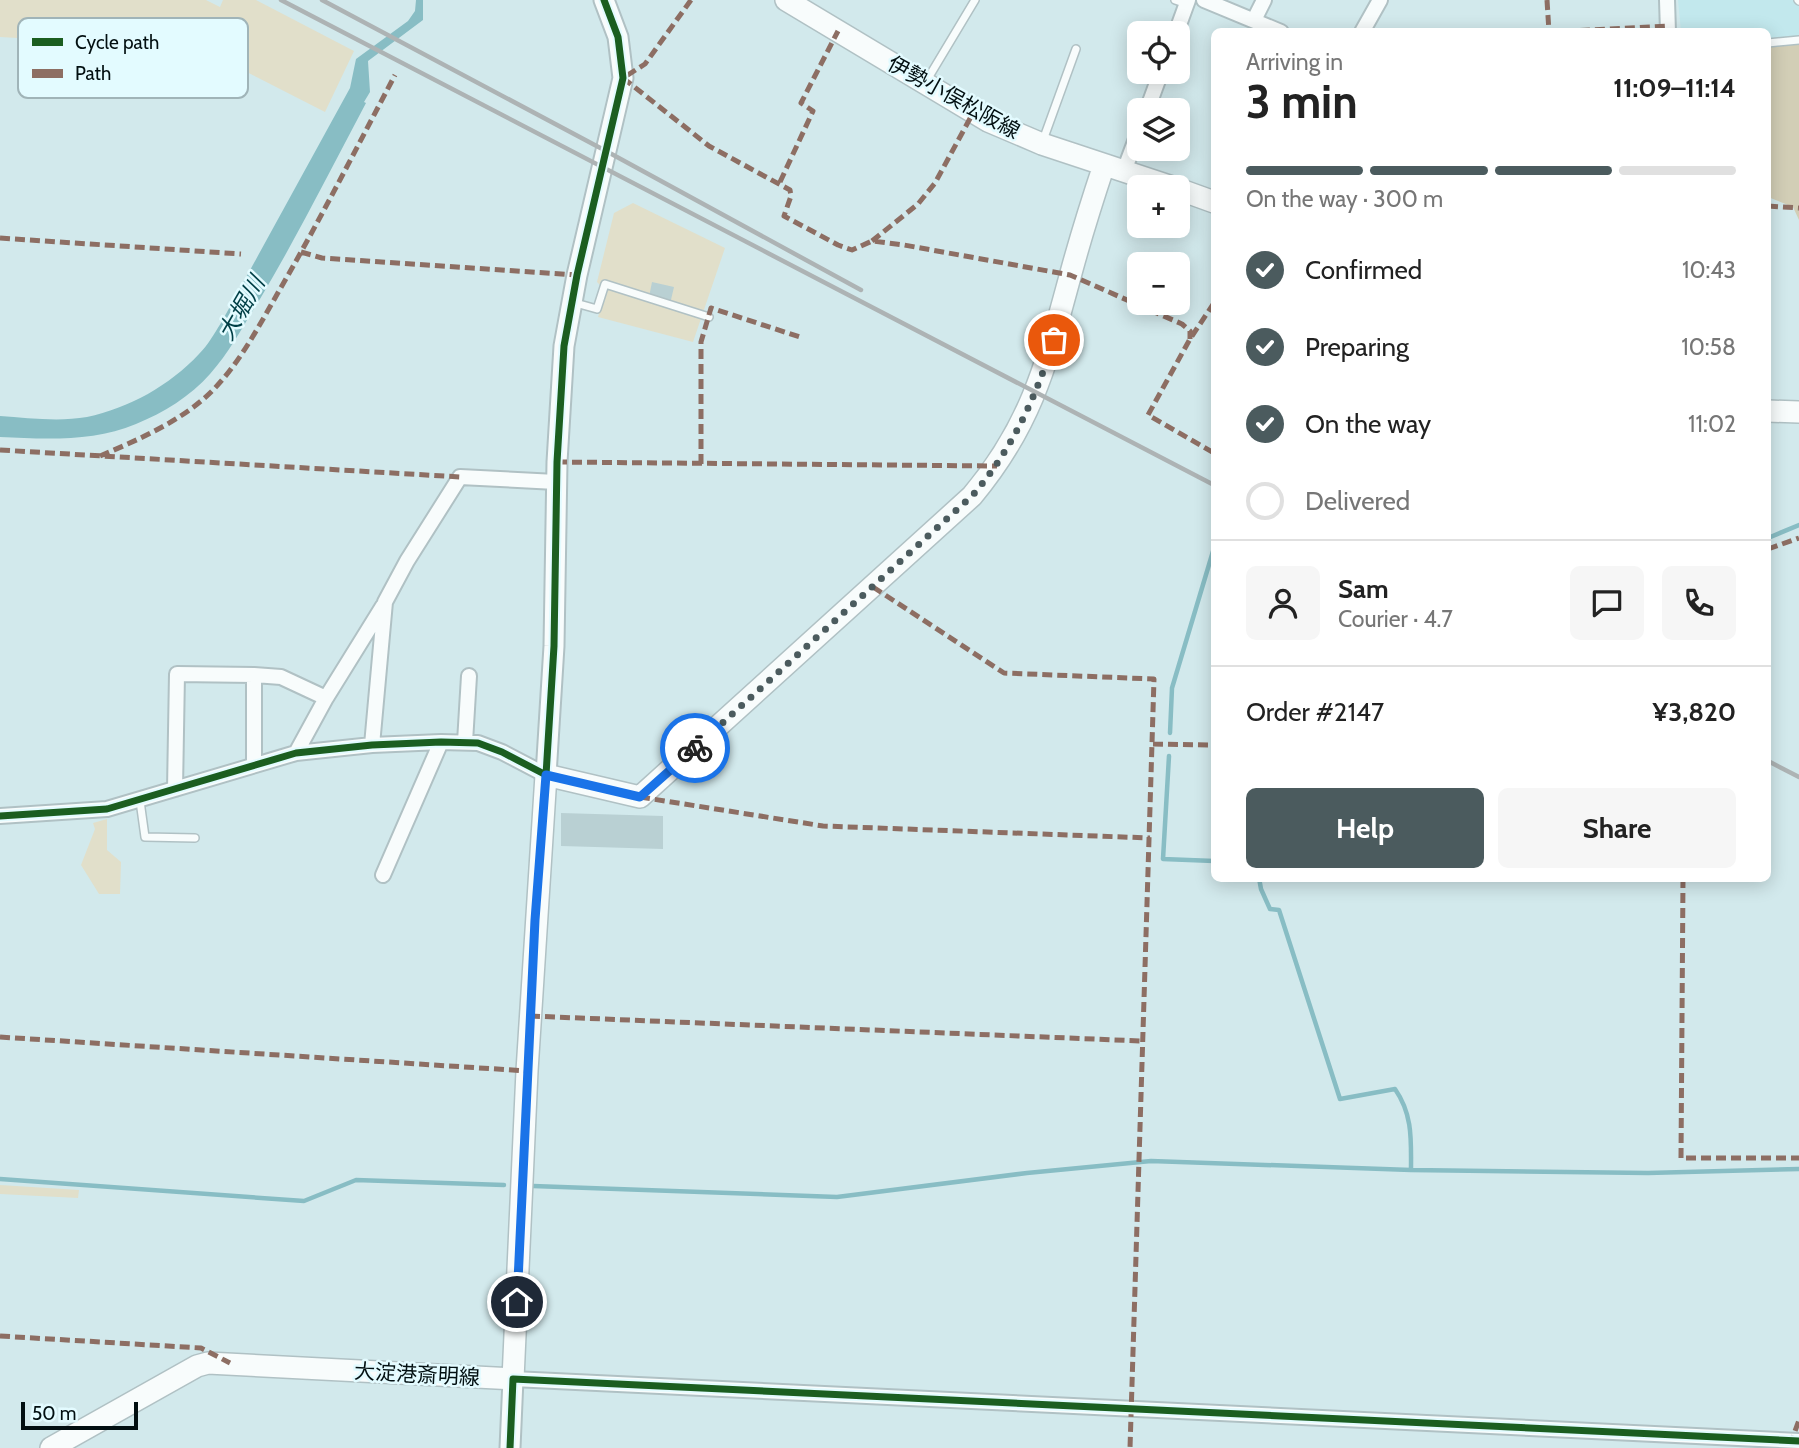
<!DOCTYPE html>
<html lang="en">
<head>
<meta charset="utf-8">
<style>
  :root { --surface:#fff; --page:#f6f6f6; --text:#222; --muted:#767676; --line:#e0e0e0; --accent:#4b5b5e }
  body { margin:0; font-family:Cabin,"Noto Sans JP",sans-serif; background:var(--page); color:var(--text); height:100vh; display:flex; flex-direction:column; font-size:26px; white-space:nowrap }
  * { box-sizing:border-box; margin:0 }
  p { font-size:23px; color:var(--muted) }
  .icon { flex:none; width:38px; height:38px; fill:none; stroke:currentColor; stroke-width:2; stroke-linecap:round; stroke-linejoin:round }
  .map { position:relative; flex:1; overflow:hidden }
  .side { position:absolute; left:1211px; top:28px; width:560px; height:854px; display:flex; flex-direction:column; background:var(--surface); border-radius:10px; box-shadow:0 4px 18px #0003 }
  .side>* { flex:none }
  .fabs { position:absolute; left:1127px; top:21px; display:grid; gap:14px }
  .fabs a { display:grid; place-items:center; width:63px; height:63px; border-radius:10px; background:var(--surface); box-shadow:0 4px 18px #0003; font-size:35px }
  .scale { position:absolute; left:21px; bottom:18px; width:117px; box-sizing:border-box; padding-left:7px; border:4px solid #020f11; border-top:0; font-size:19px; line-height:24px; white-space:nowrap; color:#020f11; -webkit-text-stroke:5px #e3fbff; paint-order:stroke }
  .pin { position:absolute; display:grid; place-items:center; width:60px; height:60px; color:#fff; margin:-30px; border:4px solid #fff; border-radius:50%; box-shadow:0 2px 7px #0007 }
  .courier { position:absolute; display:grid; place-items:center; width:70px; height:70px; margin:-35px; border:5px solid #1a73e8; border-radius:50%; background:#fff; color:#222; box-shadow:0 2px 9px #0007 }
  .overview em { font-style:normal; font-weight:700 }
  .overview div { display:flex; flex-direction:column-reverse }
  .overview { display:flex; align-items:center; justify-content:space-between; height:119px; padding:0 35px }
  h1 { font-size:46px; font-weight:700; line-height:52px }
  .bar { display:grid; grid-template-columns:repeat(4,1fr); gap:10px 7px; align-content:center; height:84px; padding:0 35px }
  .bar i { height:9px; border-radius:5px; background:var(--line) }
  .bar .current { background:var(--accent) }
  .bar p { grid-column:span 4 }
  .line { display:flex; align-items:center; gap:18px; padding:0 35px; border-top:2px solid var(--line) }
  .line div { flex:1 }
  .round { display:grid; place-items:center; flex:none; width:74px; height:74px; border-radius:10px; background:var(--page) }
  ol { padding:0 35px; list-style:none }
  li { display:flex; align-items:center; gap:21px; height:77px }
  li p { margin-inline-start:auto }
  li .icon { padding:7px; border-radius:50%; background:var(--accent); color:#fff; stroke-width:4 }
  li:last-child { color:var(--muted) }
  li i { width:38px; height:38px; border:4px solid var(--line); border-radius:50% }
  .cta { display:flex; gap:14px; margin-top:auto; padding:14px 35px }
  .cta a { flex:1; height:80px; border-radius:10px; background:var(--accent); color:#fff; font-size:28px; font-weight:700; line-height:80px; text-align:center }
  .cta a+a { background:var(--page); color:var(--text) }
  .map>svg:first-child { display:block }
</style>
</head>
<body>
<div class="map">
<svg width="1799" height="1448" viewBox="0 0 1799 1448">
  <rect width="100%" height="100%" fill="#d2e9ec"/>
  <path fill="#c2e8ed" d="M1678,0H1799V45L1768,48V32L1681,31Z"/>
  <path fill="#e1dfca" d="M0,0H206L220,7L223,0H256L354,51L325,112L200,48L0,37Z
    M633,203L725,248L693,342L598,317L606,291L597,282L614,213Z
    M107,819V850L121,862L120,894H99L81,865L95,829L93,823Z
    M0,1185L79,1190L78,1198L0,1194Z"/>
  <path fill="#d2ceb6" d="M1799,40V220L1793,207L1768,197V43Z"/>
  <path fill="#88bdc4" d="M416,0H423V20L368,61L370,92L364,102L366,103C331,169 298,235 260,299C244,324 230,352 210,374C191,396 163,413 136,424C93,442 46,439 0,437V416C28,418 59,422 87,417C129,408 169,386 199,354C208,345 214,334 221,323L350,88L356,59L408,21L415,11Z"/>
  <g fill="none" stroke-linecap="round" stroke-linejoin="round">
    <path stroke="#88bdc4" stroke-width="4.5" d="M1768,538L1799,525
      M1170,733L1172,688L1214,548
      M1169,756L1163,859L1214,861
      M1411,1170L1648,1173L1799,1169
      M0,1179L304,1201L356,1180L504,1185
      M533,1186L837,1197L1027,1173L1151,1161L1411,1170C1411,1140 1413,1115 1395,1089L1340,1099L1279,910L1270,909L1261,889L1259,878"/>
  </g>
  <path fill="#b9d0d3" d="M652,282L674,287L670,304L649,297Z
    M561,813L663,816V849L561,846Z"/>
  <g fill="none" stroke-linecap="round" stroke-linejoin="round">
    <defs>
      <path id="service" d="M1175,0L1187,4
        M1798,0L1799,1
        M1768,43L1799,40
        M927,80L975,0
        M1042,143L1076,49
        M572,302L597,309L605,284L709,317
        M140,801L145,837L195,838"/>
      <path id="minor" d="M1204,0L1281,32
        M1667,0L1668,32
        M1254,20L1264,0
        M1362,32L1380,0
        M1176,33L1188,0
        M1147,110L1161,72
        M1124,171L1139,131
        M254,675L281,677L326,698
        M465,742L469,676
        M372,745L385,602L407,561L460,477L556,482
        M296,753L326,698L383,606
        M175,789L177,674L254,675V764
        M0,816L107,809L296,753L372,745L441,742L478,743L502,752L546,775
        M383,875L441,742
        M513,1379L1799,1441"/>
      <path id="tertiary" d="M546,775L554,646L557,462L564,346L577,275L623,78L618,37L604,0
        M510,1448L513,1379"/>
      <path id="secondary" d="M786,0L988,121L1042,144L1172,187
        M1178,189L1214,202
        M1768,411L1799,412
        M51,1448L197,1366L208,1363L513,1379L527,1071L546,775L640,797L972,496C1033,423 1047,361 1071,273C1081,236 1092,201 1104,165"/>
    </defs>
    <use href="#service" stroke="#b0c1c4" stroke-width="10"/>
    <use href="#minor" stroke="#b0c1c4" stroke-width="18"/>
    <use href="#tertiary" stroke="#b0c1c4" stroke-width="23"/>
    <use href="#secondary" stroke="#b0c1c4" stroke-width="24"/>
    <use href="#service" stroke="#f8fcfc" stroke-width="7"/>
    <use href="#minor" stroke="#f8fcfc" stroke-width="14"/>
    <use href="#tertiary" stroke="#f8fcfc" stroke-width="19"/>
    <use href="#secondary" stroke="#f8fcfc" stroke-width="21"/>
    <path stroke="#adb3b4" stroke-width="4.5" d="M281,0L1214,485
      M322,0L606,151L861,290
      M1768,761L1799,777"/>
    <path stroke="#8d6e63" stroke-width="5" stroke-dasharray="10 5" stroke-linecap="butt" d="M691,0L645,64L623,78L709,146L790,190L791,196L784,216L838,245L852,250L872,241L904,245L1070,275L1182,324L1190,331V339
      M1547,0L1549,32
      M1550,32L1668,26
      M780,182L813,111L801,103L838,31
      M1768,206L1799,208
      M0,238L241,254
      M872,241L918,204L935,183L973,113
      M301,252L322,258L577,275
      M1214,303L1190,339L1148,415L1214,453
      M0,450L460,477
      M100,456C140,439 184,420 214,389C241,361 260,324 279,291C320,220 357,147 395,75
      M557,462L997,466
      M701,464V342L711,308L803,338
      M1768,549L1799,538
      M873,587L1004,673L1154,679L1130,1448
      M1153,744L1214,745
      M640,797L823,826L1150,838
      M1683,878L1681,1158H1799
      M530,1016L1141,1041
      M0,1037L527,1071
      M0,1336L201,1348L230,1363
      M1790,1445L1799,1420"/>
    <defs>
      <path id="cycleway" d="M0,816L107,809L296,753L372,745L441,742L478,743L502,752L546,775L554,646L557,462L564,346L577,275L623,78L618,37L604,0
        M510,1448L513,1379L1799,1441"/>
    </defs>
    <use href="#cycleway" stroke="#e3fbff" stroke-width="11"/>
    <use href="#cycleway" stroke="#1b5e20" stroke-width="7"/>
  </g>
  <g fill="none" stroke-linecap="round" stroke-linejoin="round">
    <path stroke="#4b5b5e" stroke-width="7" stroke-dasharray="0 12.6" d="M695,748L972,496C1013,448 1035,399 1054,340"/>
    <path stroke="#1a73e8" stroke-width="9" d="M517,1302L535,920L546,775L640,797L695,748"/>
  </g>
  <g text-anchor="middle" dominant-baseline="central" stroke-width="5" stroke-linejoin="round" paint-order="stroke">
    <g font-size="21" fill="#020f11" stroke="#e3fbff">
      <text transform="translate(954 97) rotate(29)">伊勢小俣松阪線</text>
      <text transform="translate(417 1374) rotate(3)">大淀港斎明線</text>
    </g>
    <g font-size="23" font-style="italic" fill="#003f46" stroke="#e3fbff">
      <text transform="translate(241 308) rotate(-60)">大堀川</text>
    </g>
  </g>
  <rect x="18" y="18" width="230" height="80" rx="10" fill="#e3fbff" stroke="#a0b4b8" stroke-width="2"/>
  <rect x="32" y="38" width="31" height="8" fill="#1b5e20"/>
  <rect x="32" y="69" width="31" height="9" fill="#8d6e63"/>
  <g font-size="19" fill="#020f11">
    <text x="75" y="49">Cycle path</text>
    <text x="75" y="80">Path</text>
  </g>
</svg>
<div class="fabs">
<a><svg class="icon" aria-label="locate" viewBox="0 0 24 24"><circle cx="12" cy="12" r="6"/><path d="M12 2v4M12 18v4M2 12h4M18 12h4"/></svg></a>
<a><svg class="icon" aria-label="layers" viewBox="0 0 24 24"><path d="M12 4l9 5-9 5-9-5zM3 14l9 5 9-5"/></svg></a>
<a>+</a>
<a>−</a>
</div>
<div class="scale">50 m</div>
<div class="pin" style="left:1054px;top:340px;background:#ea580c"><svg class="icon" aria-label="bag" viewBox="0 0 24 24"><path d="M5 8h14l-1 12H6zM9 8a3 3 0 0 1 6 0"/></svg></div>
<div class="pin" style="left:517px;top:1302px;background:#1f2937"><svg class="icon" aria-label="home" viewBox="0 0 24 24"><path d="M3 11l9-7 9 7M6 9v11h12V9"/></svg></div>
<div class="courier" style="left:695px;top:748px"><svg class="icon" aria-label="bike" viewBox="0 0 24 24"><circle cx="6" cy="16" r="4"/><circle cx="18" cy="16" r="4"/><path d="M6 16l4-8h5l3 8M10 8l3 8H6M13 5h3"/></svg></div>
<section class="side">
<div class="overview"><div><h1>3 min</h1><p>Arriving in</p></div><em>11:09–11:14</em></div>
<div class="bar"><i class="current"></i><i class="current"></i><i class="current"></i><i></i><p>On the way · 300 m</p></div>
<ol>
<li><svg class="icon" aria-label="check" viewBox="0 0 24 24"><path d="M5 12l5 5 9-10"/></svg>Confirmed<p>10:43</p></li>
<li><svg class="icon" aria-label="check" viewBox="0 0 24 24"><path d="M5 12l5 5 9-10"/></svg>Preparing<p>10:58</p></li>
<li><svg class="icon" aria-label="check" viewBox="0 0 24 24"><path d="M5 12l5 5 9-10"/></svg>On the way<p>11:02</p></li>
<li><i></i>Delivered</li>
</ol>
<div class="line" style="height:126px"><a class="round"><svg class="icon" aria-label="person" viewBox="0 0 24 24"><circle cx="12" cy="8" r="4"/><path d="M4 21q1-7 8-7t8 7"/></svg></a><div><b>Sam</b><p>Courier · 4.7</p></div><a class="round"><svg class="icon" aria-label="chat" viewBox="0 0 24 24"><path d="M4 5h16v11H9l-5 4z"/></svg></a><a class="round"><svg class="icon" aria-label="phone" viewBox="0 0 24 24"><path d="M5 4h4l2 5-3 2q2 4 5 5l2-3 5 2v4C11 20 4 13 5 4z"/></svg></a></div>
<div class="line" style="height:91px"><div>Order #2147</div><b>¥3,820</b></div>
<div class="cta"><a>Help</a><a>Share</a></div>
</section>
</div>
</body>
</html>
